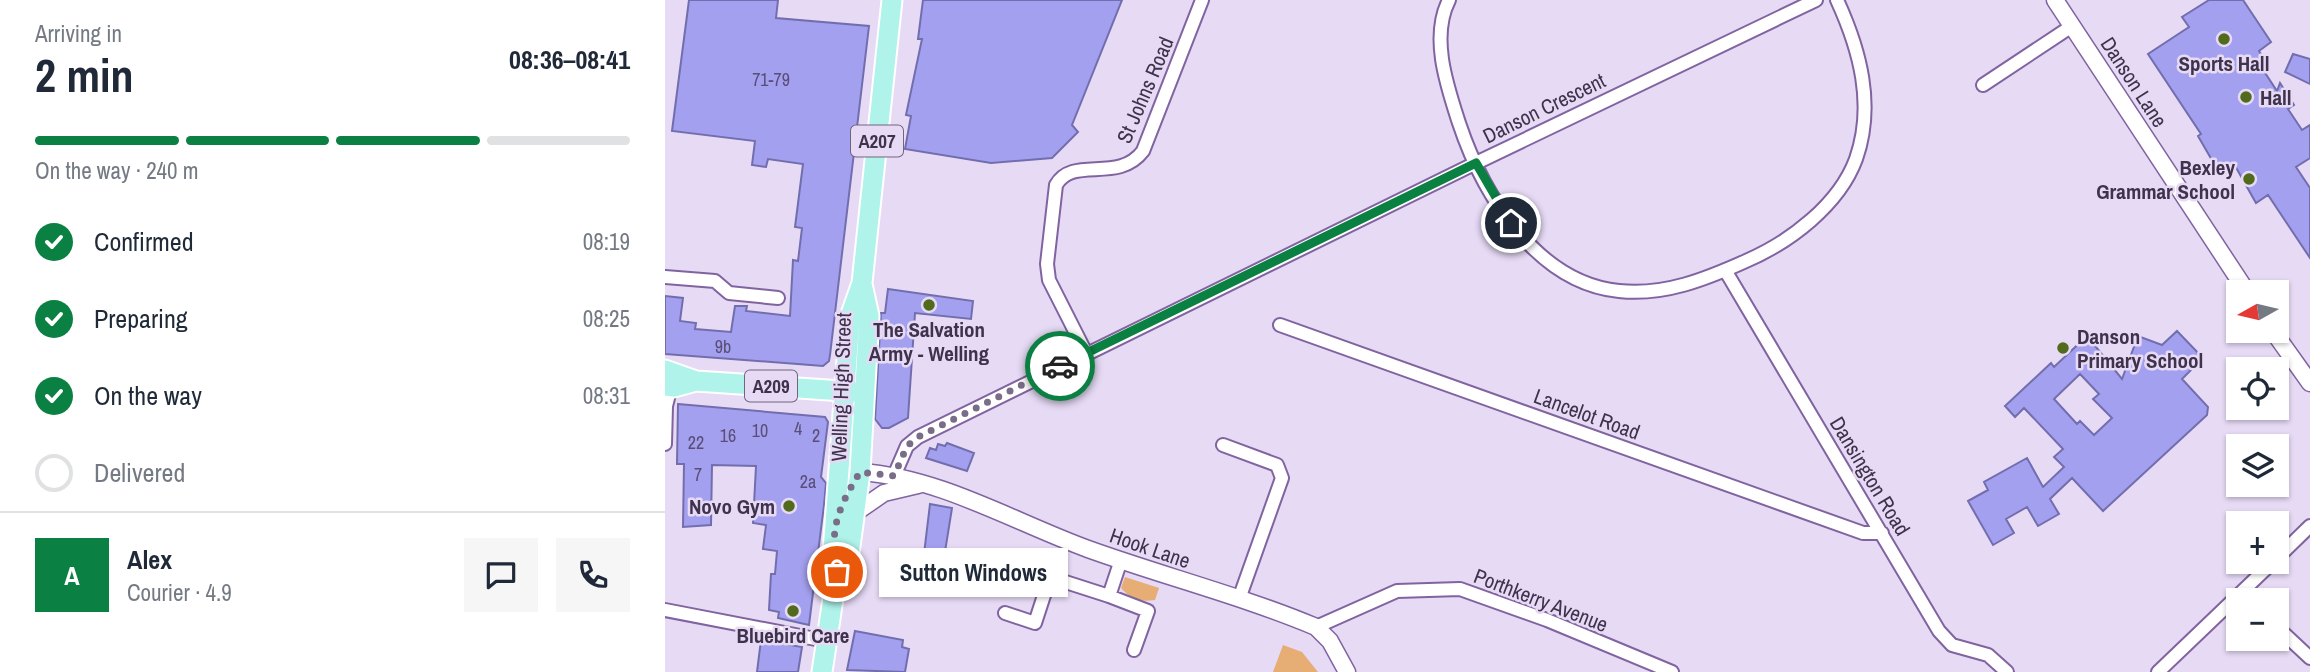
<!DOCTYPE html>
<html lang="en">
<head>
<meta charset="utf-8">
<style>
  :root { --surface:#fff; --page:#f6f6f7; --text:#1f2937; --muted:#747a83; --line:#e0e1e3; --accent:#0b8043 }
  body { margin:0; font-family:"Archivo Narrow",sans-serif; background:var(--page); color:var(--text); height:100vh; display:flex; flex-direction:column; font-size:26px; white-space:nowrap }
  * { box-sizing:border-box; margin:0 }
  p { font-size:23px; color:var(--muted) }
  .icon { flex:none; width:38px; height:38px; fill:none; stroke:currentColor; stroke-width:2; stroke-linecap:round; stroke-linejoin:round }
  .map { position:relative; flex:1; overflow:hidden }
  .details { display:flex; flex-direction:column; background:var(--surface); width:665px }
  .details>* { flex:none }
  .needle { width:46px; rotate:262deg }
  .buttons { position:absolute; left:1561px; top:280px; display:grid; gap:14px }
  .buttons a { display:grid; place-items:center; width:63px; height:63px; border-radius:0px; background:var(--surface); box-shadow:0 2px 5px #0004; font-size:35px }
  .pin { position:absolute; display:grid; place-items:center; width:60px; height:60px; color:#fff; margin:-30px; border:4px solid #fff; border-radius:50%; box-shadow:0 2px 7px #0007 }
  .courier { position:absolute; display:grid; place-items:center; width:70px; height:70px; margin:-35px; border:5px solid #0b8043; border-radius:50%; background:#fff; color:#222; box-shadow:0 2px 9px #0007 }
  .bubble { position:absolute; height:49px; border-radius:0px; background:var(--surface); box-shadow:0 2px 5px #0004; font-size:23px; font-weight:700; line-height:49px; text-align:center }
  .head em { font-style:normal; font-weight:700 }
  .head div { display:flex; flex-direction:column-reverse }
  .head { display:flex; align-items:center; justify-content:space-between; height:119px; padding:0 35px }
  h1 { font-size:46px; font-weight:700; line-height:52px }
  .bar { display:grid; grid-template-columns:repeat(4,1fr); gap:10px 7px; align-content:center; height:84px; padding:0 35px }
  .bar i { height:9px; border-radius:5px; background:var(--line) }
  .bar .selected { background:var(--accent) }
  .bar p { grid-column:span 4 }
  .line { display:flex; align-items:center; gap:18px; padding:0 35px; border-top:2px solid var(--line) }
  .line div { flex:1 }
  .round { display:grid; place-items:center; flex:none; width:74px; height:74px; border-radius:0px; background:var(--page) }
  ol { padding:0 35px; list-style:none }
  li { display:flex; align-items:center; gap:21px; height:77px }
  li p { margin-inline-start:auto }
  li .icon { padding:7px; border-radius:50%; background:var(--accent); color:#fff; stroke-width:4 }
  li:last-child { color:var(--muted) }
  li i { width:38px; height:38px; border:4px solid var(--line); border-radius:50% }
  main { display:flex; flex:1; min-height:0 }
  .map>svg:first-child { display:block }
</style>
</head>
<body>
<main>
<section class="details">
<div class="head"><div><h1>2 min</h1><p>Arriving in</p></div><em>08:36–08:41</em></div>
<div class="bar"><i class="selected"></i><i class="selected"></i><i class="selected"></i><i></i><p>On the way · 240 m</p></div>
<ol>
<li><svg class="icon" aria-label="check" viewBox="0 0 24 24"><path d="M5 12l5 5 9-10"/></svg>Confirmed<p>08:19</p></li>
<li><svg class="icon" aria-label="check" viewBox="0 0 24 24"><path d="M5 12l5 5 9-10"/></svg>Preparing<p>08:25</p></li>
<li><svg class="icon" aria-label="check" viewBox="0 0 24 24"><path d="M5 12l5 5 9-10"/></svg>On the way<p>08:31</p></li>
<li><i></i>Delivered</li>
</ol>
<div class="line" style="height:126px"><b class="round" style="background:var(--accent);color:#fff">A</b><div><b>Alex</b><p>Courier · 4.9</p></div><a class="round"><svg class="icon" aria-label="chat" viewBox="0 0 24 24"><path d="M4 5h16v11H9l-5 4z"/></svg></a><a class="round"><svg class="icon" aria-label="phone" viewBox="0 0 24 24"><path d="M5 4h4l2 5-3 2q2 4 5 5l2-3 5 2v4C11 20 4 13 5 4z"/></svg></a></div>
</section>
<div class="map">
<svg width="1645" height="672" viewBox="0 0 1645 672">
  <rect width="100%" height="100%" fill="#e6daf5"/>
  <path fill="#e6ad74" d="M460,577L494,588L490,600C474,602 467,600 456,588Z
    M618,645L637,652L653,672H608Z"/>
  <path fill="#a4a0f0" stroke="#726eae" stroke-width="2" fill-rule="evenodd" d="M24,0H113L111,18L204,26L165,355L164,361L158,366L0,354V296L18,298L15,321L31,323L30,329L66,332L70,306H82L81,311L125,316L128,260L133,261L137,228L130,227L138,164L103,159L101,167L87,165L90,141L7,131Z
    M258,0H457L407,125L413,132L387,158L326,163L240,149L246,116L241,115L257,39H253Z
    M1544,0H1578L1606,42L1594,51L1602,64L1591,59L1612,91L1615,83L1629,105L1623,109L1637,130L1645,125V158L1631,167L1645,188V258L1603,195L1591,203L1569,164L1555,174L1533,136L1536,134L1483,54L1524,27L1517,17Z
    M1628,54L1645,59V84L1620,72Z
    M223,289L308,301L306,319L250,313L243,418L224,428H217L210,419L216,313H220Z
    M1512,331L1538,358L1517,379L1543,407L1542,415L1438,511L1407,478L1385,499L1394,514L1373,526L1362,507L1341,519L1349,533L1328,545L1303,501L1323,490L1319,482L1362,458L1378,487L1399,467L1389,457L1398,449L1359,408L1350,417L1340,406L1386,363L1389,367L1422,336L1457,379L1473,336L1497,345ZM1415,374L1434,394L1428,399L1447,418L1429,435L1415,421L1412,424L1389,399Z
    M13,404L160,417L163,422L156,477L161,483L159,505L144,625L113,618L114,612L104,610L106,574H110L112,551L98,549L101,525L88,523L91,466L47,465L46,525L18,527L19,464H12Z
    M282,443L309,453L302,471L261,458L265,448L271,450L273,444L280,446Z
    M265,504L287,508L275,583L256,579Z
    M190,631L238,640L237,647L244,649L240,672L182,670Z
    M96,640L137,647L133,672H92Z"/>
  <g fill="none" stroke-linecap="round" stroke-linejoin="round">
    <defs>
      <path id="minor" d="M784,0C765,37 782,86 794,123C818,195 872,283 954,291C999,296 1041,279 1081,261C1125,242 1174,205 1191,159C1210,105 1195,50 1172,0
        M1318,85L1407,26
        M1060,270L1274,631L1287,645L1323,655L1342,672
        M0,277L50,281L64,293L113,298
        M615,325L1198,533H1217
        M421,353L384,280L382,264L391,185C408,155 453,184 478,151L537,0
        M0,444L1,406L6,386
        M558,445L612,465L617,478L574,599
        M229,476L242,446L253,437L811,163L1151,0
        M1612,558L1645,526
        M444,596L483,611L469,650
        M0,610L161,641
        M340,613L370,623L385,577L444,596L456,560
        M651,627L732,591L795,589L882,620L1007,672
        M1612,627L1645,658
        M1493,672L1608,562"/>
      <path id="tertiary" d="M1390,0L1582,292
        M1608,331L1645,383
        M173,507L195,472C274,477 349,522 423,549C498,576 577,596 651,627L665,641L682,672
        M190,513L219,493L253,485"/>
      <path id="primary" d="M0,370L31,381
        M0,386L9,387L31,381L192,392
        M172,572L184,554L195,472L204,316L197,284
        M157,672L172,572L168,552L185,317L197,283L227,0"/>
    </defs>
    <use href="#minor" stroke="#8163a0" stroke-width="16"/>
    <use href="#tertiary" stroke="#8163a0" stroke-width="19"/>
    <use href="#primary" stroke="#fff" stroke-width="23"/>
    <use href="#minor" stroke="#fff" stroke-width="12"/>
    <use href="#tertiary" stroke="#fff" stroke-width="16"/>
    <use href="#primary" stroke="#aff3eb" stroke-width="19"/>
  </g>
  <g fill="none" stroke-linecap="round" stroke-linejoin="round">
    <path stroke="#796d88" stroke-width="7" stroke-dasharray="0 12.6" d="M172,572C164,529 173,508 195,472L229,476L242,446L253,437L395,366"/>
    <path stroke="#0b8043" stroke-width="9" d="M395,366L811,163L846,223"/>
  </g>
  <g fill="#516a1c" stroke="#e6daf5" stroke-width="2.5">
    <circle cx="1559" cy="39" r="7"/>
    <circle cx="1581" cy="97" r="7"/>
    <circle cx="1584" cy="179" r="7"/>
    <circle cx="264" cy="305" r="7"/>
    <circle cx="1398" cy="348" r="7"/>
    <circle cx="124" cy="506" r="7"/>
    <circle cx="128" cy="611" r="7"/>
  </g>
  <g text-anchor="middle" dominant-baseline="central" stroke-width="5" stroke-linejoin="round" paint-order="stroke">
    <g font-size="18" fill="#584e76">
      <text x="106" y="79">71-79</text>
      <text x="58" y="346">9b</text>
      <text x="133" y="428">4</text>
      <text x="95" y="430">10</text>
      <text x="63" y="435">16</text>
      <text x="151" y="435">2</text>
      <text x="31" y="442">22</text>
      <text x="33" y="474">7</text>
      <text x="143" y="481">2a</text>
    </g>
    <g fill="#e6daf5" stroke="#71647f" stroke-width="2">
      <rect x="186" y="125.5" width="52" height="31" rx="5"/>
      <rect x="80" y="370.5" width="52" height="31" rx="5"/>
    </g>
    <g font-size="19" font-weight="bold" fill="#3f324d">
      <text x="212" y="141">A207</text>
      <text x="106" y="386">A209</text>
    </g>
    <g font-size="21" font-weight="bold" fill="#3f324d" stroke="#e6daf5">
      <text x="1559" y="63">Sports Hall</text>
      <text x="1595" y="97" text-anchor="start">Hall</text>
      <text x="1570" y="167" text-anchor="end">Bexley<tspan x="1570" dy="24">Grammar School</tspan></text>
      <text x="264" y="329">The Salvation<tspan x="264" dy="24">Army - Welling</tspan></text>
      <text x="1412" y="336" text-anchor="start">Danson<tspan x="1412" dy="24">Primary School</tspan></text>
      <text x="110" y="506" text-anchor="end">Novo Gym</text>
      <text x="128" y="635">Bluebird Care</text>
    </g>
    <g font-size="21" fill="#3f324d" stroke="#e6daf5">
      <text transform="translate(1469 82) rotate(57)">Danson Lane</text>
      <text transform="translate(480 90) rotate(-67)">St Johns Road</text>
      <text transform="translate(879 108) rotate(-26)">Danson Crescent</text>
      <text transform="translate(176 387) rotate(-88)">Welling High Street</text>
      <text transform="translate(922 414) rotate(20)">Lancelot Road</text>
      <text transform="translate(1205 476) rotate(59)">Dansington Road</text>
      <text transform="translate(485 548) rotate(19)">Hook Lane</text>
      <text transform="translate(876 600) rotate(21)">Porthkerry Avenue</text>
    </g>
  </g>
</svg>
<div class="buttons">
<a><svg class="needle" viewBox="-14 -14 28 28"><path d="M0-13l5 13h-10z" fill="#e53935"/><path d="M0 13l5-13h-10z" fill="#747a83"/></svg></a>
<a><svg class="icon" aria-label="locate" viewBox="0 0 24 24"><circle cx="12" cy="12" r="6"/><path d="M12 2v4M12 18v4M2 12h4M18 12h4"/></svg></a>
<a><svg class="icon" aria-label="layers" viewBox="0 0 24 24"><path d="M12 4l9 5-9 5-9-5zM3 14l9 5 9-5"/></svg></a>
<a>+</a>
<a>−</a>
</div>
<div class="pin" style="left:172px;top:572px;background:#ea580c"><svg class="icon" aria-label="bag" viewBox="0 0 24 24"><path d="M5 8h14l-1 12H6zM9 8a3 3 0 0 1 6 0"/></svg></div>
<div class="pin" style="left:846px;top:223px;background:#1f2937"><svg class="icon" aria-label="home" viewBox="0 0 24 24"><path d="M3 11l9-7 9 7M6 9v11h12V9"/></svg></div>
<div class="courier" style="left:395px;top:366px"><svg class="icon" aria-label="car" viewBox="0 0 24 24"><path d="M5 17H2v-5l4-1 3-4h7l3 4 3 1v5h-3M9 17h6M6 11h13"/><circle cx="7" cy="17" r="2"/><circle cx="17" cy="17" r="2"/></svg></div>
<div class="bubble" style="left:214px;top:548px;width:189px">Sutton Windows</div>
</div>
</main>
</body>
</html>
